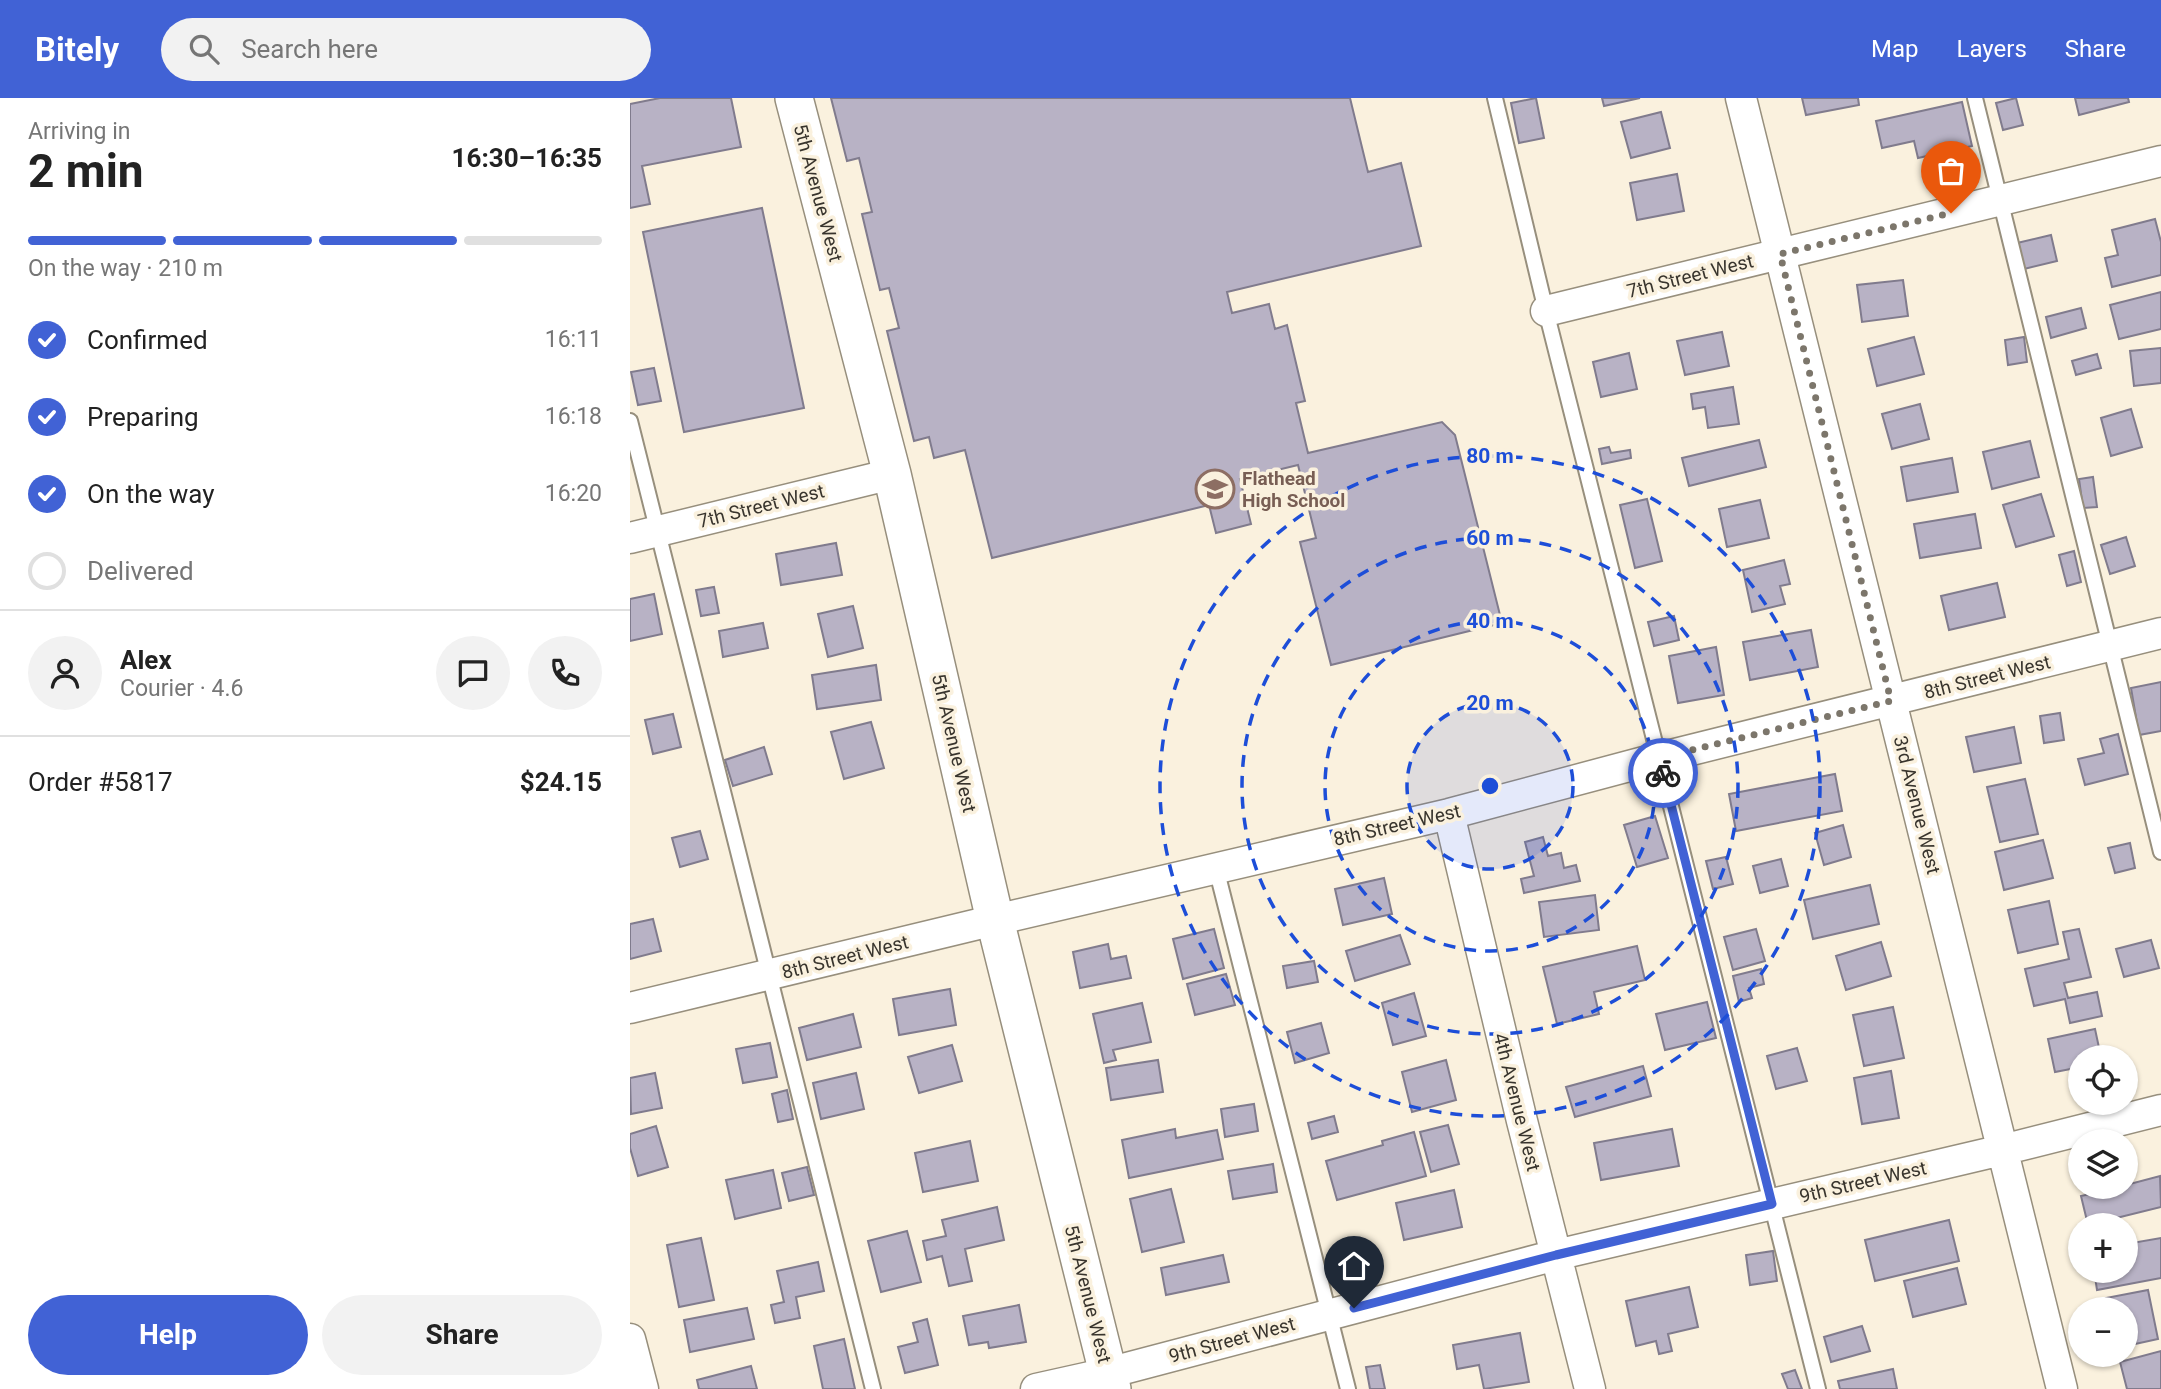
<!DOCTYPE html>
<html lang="en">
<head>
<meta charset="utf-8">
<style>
  :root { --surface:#fff; --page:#f2f2f2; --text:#222; --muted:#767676; --line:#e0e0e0; --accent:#4162d5 }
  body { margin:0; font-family:Roboto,sans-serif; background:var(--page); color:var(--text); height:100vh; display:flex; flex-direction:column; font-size:26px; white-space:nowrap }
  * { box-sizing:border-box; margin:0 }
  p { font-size:23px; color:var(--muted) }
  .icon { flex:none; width:38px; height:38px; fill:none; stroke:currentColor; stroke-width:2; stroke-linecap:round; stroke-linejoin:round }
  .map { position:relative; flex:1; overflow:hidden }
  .sheet { display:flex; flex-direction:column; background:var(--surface); width:630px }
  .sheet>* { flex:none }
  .controls { position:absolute; left:1438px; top:947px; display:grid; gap:14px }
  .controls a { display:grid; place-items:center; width:70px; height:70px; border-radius:50%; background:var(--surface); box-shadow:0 2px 5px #0004; font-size:35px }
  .pin { position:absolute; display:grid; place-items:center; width:60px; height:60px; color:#fff; margin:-72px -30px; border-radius:50% 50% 50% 0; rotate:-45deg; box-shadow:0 0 7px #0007 }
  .pin .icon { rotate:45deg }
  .courier { position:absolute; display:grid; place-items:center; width:70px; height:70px; margin:-35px; border:5px solid #4162d5; border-radius:50%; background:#fff; color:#222; box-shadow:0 2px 9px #0007 }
  .overview em { font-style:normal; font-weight:700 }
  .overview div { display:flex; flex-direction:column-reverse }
  .overview { display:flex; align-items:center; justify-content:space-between; height:119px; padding:0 28px }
  h1 { font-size:46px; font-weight:700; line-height:52px }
  .bar { display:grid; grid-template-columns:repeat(4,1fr); gap:10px 7px; align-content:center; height:84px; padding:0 28px }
  .bar i { height:9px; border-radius:5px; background:var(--line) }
  .bar .on { background:var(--accent) }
  .bar p { grid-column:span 4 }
  .line { display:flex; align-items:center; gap:18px; padding:0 28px; border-top:2px solid var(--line) }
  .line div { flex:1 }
  .round { display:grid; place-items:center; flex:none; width:74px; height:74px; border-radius:37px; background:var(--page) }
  ol { padding:0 28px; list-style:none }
  li { display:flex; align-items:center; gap:21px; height:77px }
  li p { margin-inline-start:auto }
  li .icon { padding:7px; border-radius:50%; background:var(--accent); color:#fff; stroke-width:4 }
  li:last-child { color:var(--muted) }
  li i { width:38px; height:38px; border:4px solid var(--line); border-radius:50% }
  .cta { display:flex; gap:14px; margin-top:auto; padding:14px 28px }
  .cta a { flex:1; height:80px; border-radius:42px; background:var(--accent); color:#fff; font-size:28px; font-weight:700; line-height:80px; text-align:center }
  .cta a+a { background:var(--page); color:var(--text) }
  header { display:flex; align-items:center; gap:42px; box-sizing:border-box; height:98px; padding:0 35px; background:var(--accent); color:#fff }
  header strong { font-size:33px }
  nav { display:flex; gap:38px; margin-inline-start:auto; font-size:24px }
  .search { width:490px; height:63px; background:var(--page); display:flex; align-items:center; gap:18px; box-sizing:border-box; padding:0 24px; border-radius:38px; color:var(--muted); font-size:26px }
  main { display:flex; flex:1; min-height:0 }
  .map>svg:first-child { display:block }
</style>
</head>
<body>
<header>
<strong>Bitely</strong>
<div class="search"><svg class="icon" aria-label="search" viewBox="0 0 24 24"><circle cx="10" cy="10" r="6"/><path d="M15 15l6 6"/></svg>Search here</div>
<nav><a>Map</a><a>Layers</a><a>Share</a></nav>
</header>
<main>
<section class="sheet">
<div class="overview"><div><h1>2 min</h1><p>Arriving in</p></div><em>16:30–16:35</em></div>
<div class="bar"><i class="on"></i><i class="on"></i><i class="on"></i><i></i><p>On the way · 210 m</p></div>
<ol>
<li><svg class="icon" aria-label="check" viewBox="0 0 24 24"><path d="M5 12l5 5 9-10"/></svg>Confirmed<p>16:11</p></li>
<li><svg class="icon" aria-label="check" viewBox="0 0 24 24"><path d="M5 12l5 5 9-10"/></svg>Preparing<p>16:18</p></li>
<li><svg class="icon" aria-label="check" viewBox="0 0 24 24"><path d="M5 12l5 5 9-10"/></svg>On the way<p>16:20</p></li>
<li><i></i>Delivered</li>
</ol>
<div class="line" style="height:126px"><a class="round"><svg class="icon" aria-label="person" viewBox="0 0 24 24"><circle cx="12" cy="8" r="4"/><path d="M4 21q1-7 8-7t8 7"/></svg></a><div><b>Alex</b><p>Courier · 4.6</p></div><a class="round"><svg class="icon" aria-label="chat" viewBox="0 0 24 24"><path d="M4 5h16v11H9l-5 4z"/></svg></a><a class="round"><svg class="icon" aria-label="phone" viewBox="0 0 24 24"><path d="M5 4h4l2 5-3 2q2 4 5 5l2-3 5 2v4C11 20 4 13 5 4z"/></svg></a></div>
<div class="line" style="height:91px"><div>Order #5817</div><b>$24.15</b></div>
<div class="cta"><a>Help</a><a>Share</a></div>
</section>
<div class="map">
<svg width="1531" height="1291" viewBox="0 0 1531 1291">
  <rect width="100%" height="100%" fill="#faf1de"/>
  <path fill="#b8b2c5" stroke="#807b8d" stroke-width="2" d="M30,0H101L111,49L12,68L20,106L0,110V6Z
    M201,0H720L738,74L771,65L791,148L597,194L602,215L639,206L645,231L657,227L675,303L666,305L678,355L812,324L825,337L872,525L701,567L670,444L686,440L668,367L610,381L621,426L586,435L579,407L362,460L335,352L304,360L299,339L284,343L257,233L269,230L259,190L250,192L232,116L242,114L229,60L217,63Z
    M906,0L914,40L889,45L881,5Z
    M972,0H1010L974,8Z
    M1172,0H1228L1229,7L1176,17Z
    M1386,0L1393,27L1373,32L1366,5Z
    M1445,0H1498L1499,4L1449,17Z
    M1332,4L1342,48L1288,60L1284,43L1252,50L1246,23Z
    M1031,14L1040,50L1001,60L991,24Z
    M1047,76L1054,113L1007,122L1000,85Z
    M132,110L174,310L54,334L13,134Z
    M1525,121L1531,144V177L1482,189L1475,160L1488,157L1482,132Z
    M1421,137L1427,163L1394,171L1387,145Z
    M1273,182L1278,218L1232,224L1227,187Z
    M1531,194V231L1489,241L1480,207Z
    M1451,210L1456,230L1421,240L1416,219Z
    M1092,234L1099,268L1055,277L1047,243Z
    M1284,239L1294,276L1247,288L1238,251Z
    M1394,239L1397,264L1378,267L1375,242Z
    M1531,250V285L1504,288L1500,253Z
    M999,255L1007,291L971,299L963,264Z
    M1467,256L1471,270L1446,277L1442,263Z
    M24,270L31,303L8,307L1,274Z
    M1103,289L1109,326L1078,330L1075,309L1063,311L1061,296Z
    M1290,306L1299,341L1262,351L1252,316Z
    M1501,311L1512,349L1481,358L1471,320Z
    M1129,342L1136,369L1059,388L1052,360Z
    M1400,343L1409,379L1362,391L1353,354Z
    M979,349L981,355L1000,352L1001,360L972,366L969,351Z
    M1322,360L1328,394L1277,403L1271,369Z
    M1463,379L1467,409L1453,410L1449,381Z
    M1411,396L1424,438L1386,449L1373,407Z
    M1017,401L1032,463L1005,470L990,407Z
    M1130,402L1139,440L1097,449L1089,411Z
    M1345,416L1351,450L1290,460L1284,426Z
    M1496,439L1505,468L1480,476L1471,447Z
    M206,445L212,477L151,487L146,456Z
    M1444,453L1451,484L1437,488L1429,457Z
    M1154,462L1160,486L1150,488L1155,506L1122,514L1113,472Z
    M1367,485L1375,519L1319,532L1311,498Z
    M84,489L89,515L71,518L66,492Z
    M24,496L32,536L0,543V501Z
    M223,508L233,550L198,559L188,516Z
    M1044,518L1049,542L1024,548L1018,524Z
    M133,525L138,550L93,559L89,533Z
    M1181,532L1188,569L1120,582L1113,544Z
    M1086,549L1094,597L1048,605L1039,558Z
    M246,567L251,602L187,611L182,577Z
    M1531,584V633L1509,637L1501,590Z
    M1430,615L1434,642L1414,645L1410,618Z
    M43,616L51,649L23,656L15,622Z
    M241,624L254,670L214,681L201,634Z
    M1384,629L1391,665L1344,674L1336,639Z
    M1488,636L1498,676L1455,687L1448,661L1474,655L1470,641Z
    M134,649L142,676L103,688L95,662Z
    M1205,676L1212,713L1106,733L1099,696Z
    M1395,681L1408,736L1370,744L1357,689Z
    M1025,718L1038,760L1007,769L994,727Z
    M1213,727L1221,759L1194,767L1185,735Z
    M70,733L78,761L50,769L42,740Z
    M913,739L918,758L931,755L934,770L946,767L950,783L894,795L891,781L904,778L895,744Z
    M1413,742L1423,780L1374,792L1365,754Z
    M1500,745L1505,770L1485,775L1478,750Z
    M1096,759L1103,786L1083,791L1076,763Z
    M1151,761L1158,788L1130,795L1123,768Z
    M754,780L762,816L713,827L705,791Z
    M1240,787L1249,826L1183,841L1174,802Z
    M965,797L969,832L914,839L909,804Z
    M1419,803L1428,846L1388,855L1378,812Z
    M23,821L31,853L0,861V826Z
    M584,831L594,870L553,881L543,841Z
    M1126,831L1135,863L1103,872L1094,839Z
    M1449,831L1461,879L1434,885L1438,900L1467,894L1472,918L1440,925L1435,901L1404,908L1395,871L1439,861L1433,834Z
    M770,837L780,866L725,883L716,853Z
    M1521,842L1529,870L1494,879L1486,851Z
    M1251,844L1261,878L1216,892L1206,858Z
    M478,846L481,861L496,858L501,880L450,890L443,854Z
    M1007,848L1015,882L964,894L969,916L927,926L913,869Z
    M684,863L688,884L657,890L653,868Z
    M1131,871L1134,886L1119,890L1122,900L1109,904L1103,878Z
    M596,876L605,907L565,917L557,886Z
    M320,891L326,927L269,937L263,901Z
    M784,895L796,938L763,947L752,905Z
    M1077,904L1086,940L1035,952L1026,916Z
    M512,905L521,944L483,952L486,962L474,965L463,916Z
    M1263,909L1274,960L1234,968L1223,917Z
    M223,916L231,949L177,962L169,930Z
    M691,925L699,955L665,965L657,934Z
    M1465,931L1471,959H1451V969L1425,974L1418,941Z
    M140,945L147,979L113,985L106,951Z
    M322,947L332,983L289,995L278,959Z
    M1167,950L1177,983L1146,991L1137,958Z
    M528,962L533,994L481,1002L476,970Z
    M816,962L826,1002L782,1014L772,974Z
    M1013,968L1021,998L945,1019L936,989Z
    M1261,973L1269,1020L1232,1026L1224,980Z
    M25,975L32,1010L1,1016L0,980Z
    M226,975L234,1011L191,1021L183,985Z
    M157,992L163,1021L148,1024L142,996Z
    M624,1006L628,1033L595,1039L591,1011Z
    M704,1018L708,1034L682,1041L678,1025Z
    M818,1027L829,1066L801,1074L790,1034Z
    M26,1028L38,1069L8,1078L0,1050V1036Z
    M545,1031L546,1040L587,1032L593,1061L499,1080L492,1042Z
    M1042,1031L1049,1068L971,1082L964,1045Z
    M784,1034L796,1078L707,1102L696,1063L753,1047L752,1043Z
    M340,1043L348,1083L293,1094L285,1055Z
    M643,1066L647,1094L603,1101L598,1073Z
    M177,1069L184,1097L159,1103L152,1075Z
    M143,1072L151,1110L105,1121L96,1082Z
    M1530,1078L1531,1109L1458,1127L1451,1098L1496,1088V1087Z
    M541,1091L554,1144L512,1154L500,1101Z
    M824,1092L832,1129L774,1142L766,1105Z
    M367,1109L374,1142L335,1151L342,1183L319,1188L312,1158L297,1162L293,1143L316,1138L312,1122Z
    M1319,1122L1329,1163L1245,1183L1235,1142Z
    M277,1133L291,1184L251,1194L238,1143Z
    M71,1140L84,1202L49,1209L37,1147Z
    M1531,1140V1180L1467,1192L1464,1172H1496V1146Z
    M1143,1153L1147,1183L1120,1187L1116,1157Z
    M593,1157L599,1184L536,1197L531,1170Z
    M188,1164L194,1193L166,1199L170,1220L145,1225L141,1207L154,1204L147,1173Z
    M1327,1170L1336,1206L1283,1219L1274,1183Z
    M1059,1189L1068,1229L1038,1236L1042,1253L1029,1256L1026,1243L1006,1248L996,1203Z
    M1518,1192L1528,1241L1496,1248V1211H1478L1476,1200Z
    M389,1207L396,1244L359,1250L358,1244L339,1247L333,1218Z
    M117,1210L124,1241L60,1254L54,1222Z
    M297,1221L308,1267L275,1275L268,1249L288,1244L283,1225Z
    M1232,1228L1240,1253L1201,1264L1194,1239Z
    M890,1235L899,1284L854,1291L849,1267L827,1271L823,1247Z
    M214,1241L225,1291H193L184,1248Z
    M1531,1253V1291H1497L1490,1264Z
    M750,1267L755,1291H740L736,1269Z
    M121,1268L127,1291H69L67,1282Z
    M1263,1271L1267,1291H1210L1208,1283Z
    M1165,1272L1172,1291H1158L1152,1276Z"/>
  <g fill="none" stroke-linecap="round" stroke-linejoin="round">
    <defs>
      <path id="service" d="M865,0L916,213L1188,1291
        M1345,0L1531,754
        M0,323L243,1291
        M586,770L718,1291"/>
      <path id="minor" d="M1111,0L1432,1291
        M916,213L1531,63
        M0,440L262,376
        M819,716L892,1023L960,1291
        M0,910L365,822L819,716L1029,660L1531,535
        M0,1241L13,1291
        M406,1291L478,1275L926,1157L1372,1052L1531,1012"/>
      <path id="tertiary" d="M164,0L262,376L365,822L482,1291"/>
    </defs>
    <use href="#service" stroke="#978f7d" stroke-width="18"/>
    <use href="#minor" stroke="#978f7d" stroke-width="33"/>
    <use href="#tertiary" stroke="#978f7d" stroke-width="40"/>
    <use href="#service" stroke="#fff" stroke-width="14"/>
    <use href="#minor" stroke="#fff" stroke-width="30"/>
    <use href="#tertiary" stroke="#fff" stroke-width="37"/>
  </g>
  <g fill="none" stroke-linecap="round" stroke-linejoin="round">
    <path stroke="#7c766b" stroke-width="7" stroke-dasharray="0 12.6" d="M1033,675L1029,660L1261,603L1150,156L1321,115"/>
    <path stroke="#4162d5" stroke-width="9" d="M724,1210L926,1157L1142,1106L1033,675"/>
  </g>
  <circle cx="860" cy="688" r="83" fill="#1d4ed8" fill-opacity=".12"/>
  <g fill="none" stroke="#1d4ed8" stroke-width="3.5" stroke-dasharray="12 9">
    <circle cx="860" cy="688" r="83"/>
    <circle cx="860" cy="688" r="165"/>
    <circle cx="860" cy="688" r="248"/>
    <circle cx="860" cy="688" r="330"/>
  </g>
  <defs>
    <symbol id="school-ring" viewBox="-11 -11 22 22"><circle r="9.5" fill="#faf1de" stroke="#8d6e63" stroke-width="1.5"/><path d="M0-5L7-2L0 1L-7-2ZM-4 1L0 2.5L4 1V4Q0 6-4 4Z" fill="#8d6e63"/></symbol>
  </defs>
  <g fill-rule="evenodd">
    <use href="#school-ring" x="563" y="369" width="44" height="44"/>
  </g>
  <g text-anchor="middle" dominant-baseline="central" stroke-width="7" stroke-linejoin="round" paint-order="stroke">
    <g font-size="19" fill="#38342d" stroke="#faf1de">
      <text transform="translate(188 95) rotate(75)">5th Avenue West</text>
      <text transform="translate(1060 178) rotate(-14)">7th Street West</text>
      <text transform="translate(131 408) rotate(-14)">7th Street West</text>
      <text transform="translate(1357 579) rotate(-14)">8th Street West</text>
      <text transform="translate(324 645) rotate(77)">5th Avenue West</text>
      <text transform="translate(1287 707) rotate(76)">3rd Avenue West</text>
      <text transform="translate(767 727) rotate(-13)">8th Street West</text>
      <text transform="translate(215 859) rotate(-14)">8th Street West</text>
      <text transform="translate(887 1004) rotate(76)">4th Avenue West</text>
      <text transform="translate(1233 1084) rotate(-13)">9th Street West</text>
      <text transform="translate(458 1196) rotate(76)">5th Avenue West</text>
      <text transform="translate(602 1242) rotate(-15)">9th Street West</text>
    </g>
    <g font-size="19" font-weight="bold" fill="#785e54" stroke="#faf1de" text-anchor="start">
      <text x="612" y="380">Flathead<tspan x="612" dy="22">High School</tspan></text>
    </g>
  </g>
  <circle cx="860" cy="688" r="10" fill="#1d4ed8" stroke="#faf1de" stroke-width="3.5"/>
  <g font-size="21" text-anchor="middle" font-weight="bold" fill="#1d4ed8" stroke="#faf1de" stroke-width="7" stroke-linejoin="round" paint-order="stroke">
    <text x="860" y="365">80 m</text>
    <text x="860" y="447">60 m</text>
    <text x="860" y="530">40 m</text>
    <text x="860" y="612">20 m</text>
  </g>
</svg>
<div class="controls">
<a><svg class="icon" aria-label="locate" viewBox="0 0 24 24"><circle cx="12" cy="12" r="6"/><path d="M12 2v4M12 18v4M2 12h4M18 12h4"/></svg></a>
<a><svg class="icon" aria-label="layers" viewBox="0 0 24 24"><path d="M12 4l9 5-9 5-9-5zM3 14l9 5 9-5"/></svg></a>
<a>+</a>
<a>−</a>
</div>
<div class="pin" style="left:1321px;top:115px;background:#ea580c"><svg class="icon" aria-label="bag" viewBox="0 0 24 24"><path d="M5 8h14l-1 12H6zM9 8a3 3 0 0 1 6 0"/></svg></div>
<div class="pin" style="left:724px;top:1210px;background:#1f2937"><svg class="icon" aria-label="home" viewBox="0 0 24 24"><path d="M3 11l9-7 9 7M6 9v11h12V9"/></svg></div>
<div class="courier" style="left:1033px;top:675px"><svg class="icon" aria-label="bike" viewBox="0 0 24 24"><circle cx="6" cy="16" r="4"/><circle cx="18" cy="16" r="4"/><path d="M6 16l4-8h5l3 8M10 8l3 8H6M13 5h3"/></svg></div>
</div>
</main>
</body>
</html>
